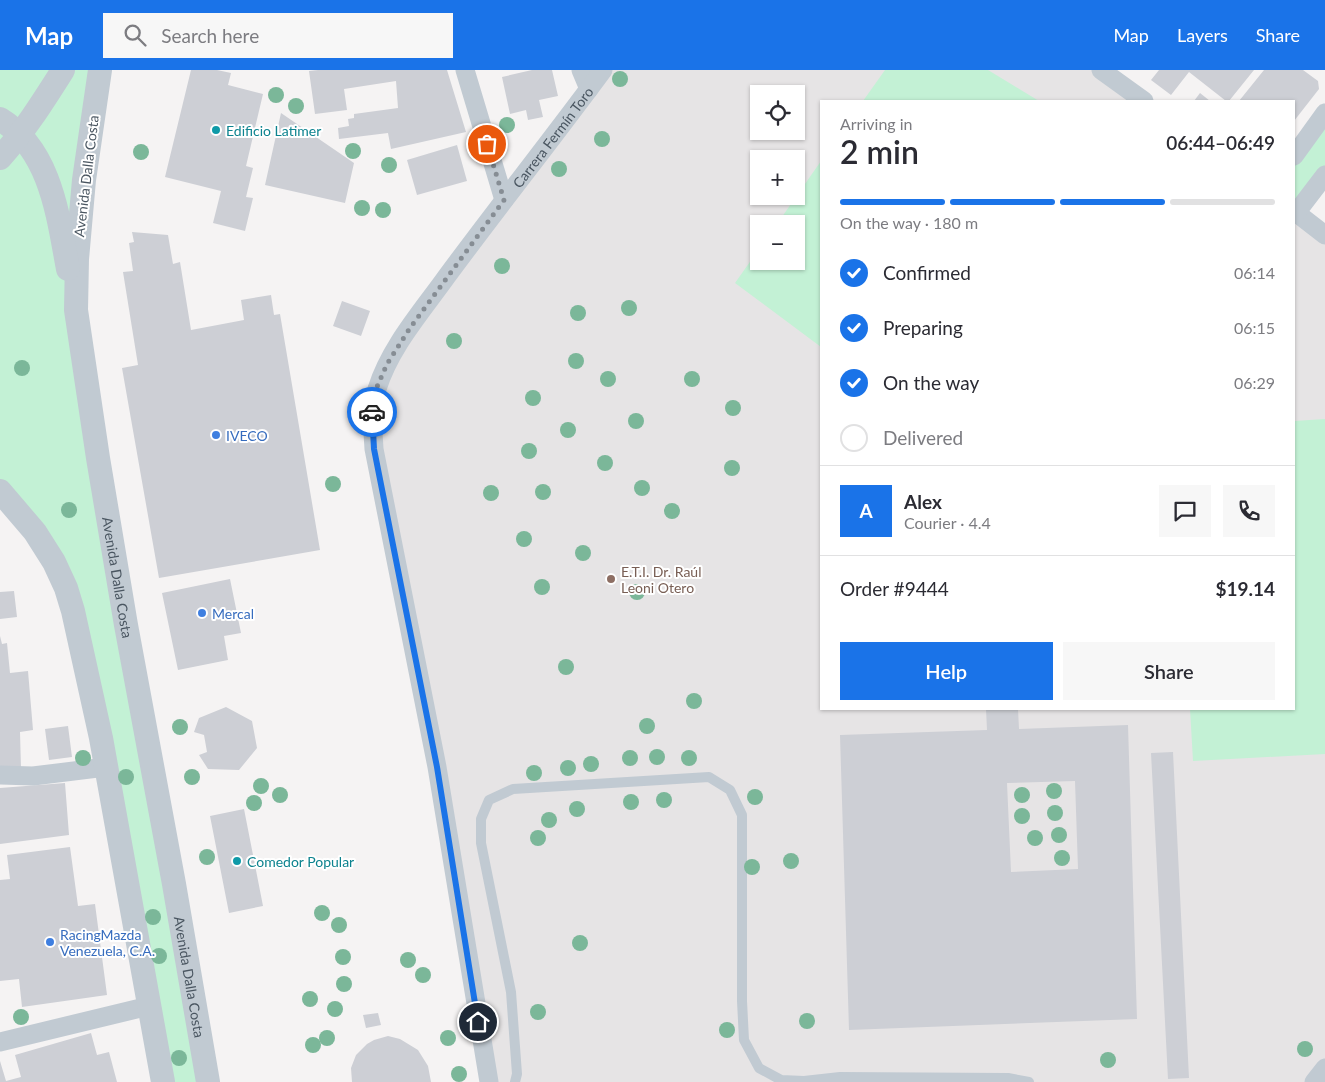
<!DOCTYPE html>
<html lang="en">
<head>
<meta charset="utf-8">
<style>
  :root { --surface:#fff; --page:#f7f7f7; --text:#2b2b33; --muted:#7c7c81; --line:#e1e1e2; --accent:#1a73e8 }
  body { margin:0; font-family:Lato,sans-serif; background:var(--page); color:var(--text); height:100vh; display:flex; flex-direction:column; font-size:19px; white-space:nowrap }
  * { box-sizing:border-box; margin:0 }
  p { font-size:16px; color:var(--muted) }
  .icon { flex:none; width:28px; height:28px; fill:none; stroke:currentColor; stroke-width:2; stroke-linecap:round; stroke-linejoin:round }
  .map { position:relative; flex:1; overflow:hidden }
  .sheet { position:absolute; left:820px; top:30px; width:475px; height:610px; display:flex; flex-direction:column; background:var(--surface); border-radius:0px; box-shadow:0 1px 4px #0004 }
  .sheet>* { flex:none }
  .controls { position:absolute; left:750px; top:15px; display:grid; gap:10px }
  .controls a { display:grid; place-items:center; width:55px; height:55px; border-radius:0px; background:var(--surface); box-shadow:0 1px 4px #0004; font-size:25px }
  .pin { position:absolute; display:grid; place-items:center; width:42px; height:42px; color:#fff; margin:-21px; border:2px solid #fff; border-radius:50%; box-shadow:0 1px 5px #0007 }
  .courier { position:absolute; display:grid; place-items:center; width:50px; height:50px; margin:-25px; border:4px solid #1a73e8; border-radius:50%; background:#fff; color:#222; box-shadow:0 1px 6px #0007 }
  .summary em { font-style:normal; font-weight:600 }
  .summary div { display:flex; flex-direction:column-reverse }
  .summary { display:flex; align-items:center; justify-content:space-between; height:85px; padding:0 20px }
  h1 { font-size:32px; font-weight:600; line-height:38px }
  .bar { display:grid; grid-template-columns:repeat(4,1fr); gap:8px 5px; align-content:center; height:60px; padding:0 20px }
  .bar i { height:6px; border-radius:4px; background:var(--line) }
  .bar .active { background:var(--accent) }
  .bar p { grid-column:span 4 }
  .line { display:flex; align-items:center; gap:12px; padding:0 20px; border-top:1px solid var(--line) }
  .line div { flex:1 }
  .round { display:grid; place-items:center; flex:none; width:52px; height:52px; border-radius:0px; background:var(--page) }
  ol { padding:0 20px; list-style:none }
  li { display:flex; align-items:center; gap:15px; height:55px }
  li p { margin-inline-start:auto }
  li .icon { padding:5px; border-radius:50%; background:var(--accent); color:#fff; stroke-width:4 }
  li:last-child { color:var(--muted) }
  li i { width:28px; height:28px; border:2px solid var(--line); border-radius:50% }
  .action { display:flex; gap:10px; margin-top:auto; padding:10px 20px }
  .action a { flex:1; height:58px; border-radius:0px; background:var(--accent); color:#fff; font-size:20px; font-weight:600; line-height:58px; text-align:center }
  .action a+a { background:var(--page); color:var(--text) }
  header { display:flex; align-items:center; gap:30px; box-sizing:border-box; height:70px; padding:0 25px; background:var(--accent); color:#fff }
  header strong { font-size:24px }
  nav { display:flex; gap:28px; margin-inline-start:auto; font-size:18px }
  .search { width:350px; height:45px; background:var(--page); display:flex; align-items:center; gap:12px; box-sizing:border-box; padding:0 18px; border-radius:0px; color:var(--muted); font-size:19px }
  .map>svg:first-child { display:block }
</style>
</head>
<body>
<header>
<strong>Map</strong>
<div class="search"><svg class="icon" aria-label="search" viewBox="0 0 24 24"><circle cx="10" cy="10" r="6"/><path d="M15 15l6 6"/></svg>Search here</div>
<nav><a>Map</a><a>Layers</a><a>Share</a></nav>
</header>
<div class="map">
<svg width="1325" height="1012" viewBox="0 0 1325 1012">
  <rect width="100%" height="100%" fill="#f5f3f3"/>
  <path fill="#e6e4e5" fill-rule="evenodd" d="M603,0H1101L1144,31H821V639H1294V141L1325,165V998L1314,1012H489L374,379L376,319ZM759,24H796V61H759ZM759,89H796V126H759ZM759,154H796V191H759Z"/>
  <path fill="#c3f1d5" d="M0,0H100L77,189L208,1012H163L73,541L0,421Z
    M885,0H988L1039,31H863Z
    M1325,43V105L1294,141V86Z
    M821,91V277L735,213L759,179V191H796V154H777Z
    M1325,349V684L1193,691L1190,639H1294V351Z"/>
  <path fill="#cdcfd5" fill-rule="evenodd" d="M191,0H217L231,3L228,15L263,24L246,96L253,98L246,127L253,128L245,161L213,153L221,121L165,107Z
    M318,0H447L466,62L391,79L388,63L339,69L338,58L349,56L348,49L354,48V44L398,38L396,11L344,19L347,40L315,44L309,1Z
    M532,0H552L558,26L539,30L543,47L528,50L526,40L510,44L502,7Z
    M1159,0H1254L1229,31H1226L1189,2L1171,25L1151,10Z
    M1264,0H1303L1318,11L1319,19L1294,51V31H1239Z
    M1200,23L1210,31H1194Z
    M281,43L354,93L345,133L265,115Z
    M457,75L467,111L417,125L407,90Z
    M132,162L168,165L173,194L180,192L191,260L244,250L241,230L271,225L274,245L280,244L320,480L159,508L122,298L138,295L123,202L133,201L129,173L134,172Z
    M342,231L370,241L361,266L333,256Z
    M230,509L241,563L224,566L228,590L178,600L162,523Z
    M14,521L17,547L0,549V522Z
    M0,566L2,574L7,573L10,603L28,601L33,660L20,662L21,699L0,696Z
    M226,637L252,651L257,678L239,700L208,699L199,685L207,682L204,665L194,662L199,648Z
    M986,639H1018L1019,659L1128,655L1137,949L849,960L840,665L987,660ZM1075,711L1078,799L1011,802L1007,713Z
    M68,656L72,687L49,690L45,659Z
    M1173,682L1189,1008L1168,1009L1151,683Z
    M65,713L69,765L0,774V718Z
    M244,739L263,836L229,843L210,746Z
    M70,777L78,836L95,834L107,925L22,937L19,909L0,911V810L10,809L7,785Z
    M378,943L381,955L366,958L363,945Z
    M91,963L97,985L109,982L117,1012H0V991L6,1011L21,1007L15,985Z
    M388,966L400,969L418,980L428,996L431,1012H352L351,998L356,985L367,974L374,970Z"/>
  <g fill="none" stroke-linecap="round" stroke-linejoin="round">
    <path stroke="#c1cad2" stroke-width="10" d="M515,1012L517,1004L511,922L481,773V749L489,730L513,719L709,707L730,720L742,745V931L744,970L759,998L781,1010L804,1011L840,1007L1008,1008L1029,1012"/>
    <g stroke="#c1cad2" stroke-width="19">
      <path d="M465,0L504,130"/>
      <path d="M581,0L589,19"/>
      <path d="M1101,0L1144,31"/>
      <path d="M1294,86L1325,43"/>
      <path d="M1294,141L1325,165"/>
      <path d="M1296,143L1325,105"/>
      <path d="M0,705L33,706L106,697"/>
      <path d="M0,972L149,936"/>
      <path id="s1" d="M489,1012L437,697L374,379C373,359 370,339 377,319C390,277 422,241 447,206C498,137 552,69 603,0"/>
      <path d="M1314,1012L1325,998"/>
    </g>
    <g stroke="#c1cad2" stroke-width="24">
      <path id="s2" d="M100,0L84,110L77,189L76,240L98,388L126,555L174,814L208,1012"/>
      <path d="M0,49C51,80 58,146 68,199"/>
      <path d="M0,88C24,62 44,30 63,0"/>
      <path d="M0,421L35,462L54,492L66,518L73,541L101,668L163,1012"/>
    </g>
  </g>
  <g fill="#7bb799">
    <circle cx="620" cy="9" r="8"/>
    <circle cx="276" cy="25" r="8"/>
    <circle cx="296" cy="36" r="8"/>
    <circle cx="507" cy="55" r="8"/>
    <circle cx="602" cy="69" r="8"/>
    <circle cx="353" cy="81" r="8"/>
    <circle cx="141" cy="82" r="8"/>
    <circle cx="389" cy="95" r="8"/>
    <circle cx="559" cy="99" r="8"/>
    <circle cx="362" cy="138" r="8"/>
    <circle cx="383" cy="140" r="8"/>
    <circle cx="502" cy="196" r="8"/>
    <circle cx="629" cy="238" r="8"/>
    <circle cx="578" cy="243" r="8"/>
    <circle cx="454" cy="271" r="8"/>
    <circle cx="576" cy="291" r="8"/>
    <circle cx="22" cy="298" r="8"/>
    <circle cx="608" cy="309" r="8"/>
    <circle cx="692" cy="309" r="8"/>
    <circle cx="533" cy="328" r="8"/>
    <circle cx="733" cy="338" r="8"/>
    <circle cx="636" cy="351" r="8"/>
    <circle cx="568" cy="360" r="8"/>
    <circle cx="529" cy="381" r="8"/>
    <circle cx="605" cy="393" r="8"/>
    <circle cx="732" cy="398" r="8"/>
    <circle cx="333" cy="414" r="8"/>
    <circle cx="642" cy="418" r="8"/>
    <circle cx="543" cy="422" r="8"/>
    <circle cx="491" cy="423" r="8"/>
    <circle cx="69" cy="440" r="8"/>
    <circle cx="672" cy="441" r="8"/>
    <circle cx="524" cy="469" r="8"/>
    <circle cx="583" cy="483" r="8"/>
    <circle cx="542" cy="517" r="8"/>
    <circle cx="637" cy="522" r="8"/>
    <circle cx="566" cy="597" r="8"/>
    <circle cx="694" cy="631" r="8"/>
    <circle cx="647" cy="656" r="8"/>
    <circle cx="180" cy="657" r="8"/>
    <circle cx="657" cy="687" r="8"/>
    <circle cx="83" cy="688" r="8"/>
    <circle cx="630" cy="688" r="8"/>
    <circle cx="689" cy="688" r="8"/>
    <circle cx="591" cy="694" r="8"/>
    <circle cx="568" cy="698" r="8"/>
    <circle cx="534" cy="703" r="8"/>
    <circle cx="126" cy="707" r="8"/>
    <circle cx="192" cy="707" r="8"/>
    <circle cx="261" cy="716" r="8"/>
    <circle cx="1054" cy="721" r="8"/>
    <circle cx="280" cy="725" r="8"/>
    <circle cx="1022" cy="725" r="8"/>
    <circle cx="755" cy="727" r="8"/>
    <circle cx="664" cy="730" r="8"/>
    <circle cx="631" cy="732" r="8"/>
    <circle cx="254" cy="733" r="8"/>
    <circle cx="577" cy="739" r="8"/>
    <circle cx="1055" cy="743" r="8"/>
    <circle cx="1022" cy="746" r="8"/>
    <circle cx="549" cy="750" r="8"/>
    <circle cx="1059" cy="765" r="8"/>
    <circle cx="538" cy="768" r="8"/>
    <circle cx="1035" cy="768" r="8"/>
    <circle cx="207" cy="787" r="8"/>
    <circle cx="1062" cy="788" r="8"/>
    <circle cx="791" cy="791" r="8"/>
    <circle cx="752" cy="797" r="8"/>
    <circle cx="322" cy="843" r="8"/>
    <circle cx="153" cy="847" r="8"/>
    <circle cx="339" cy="855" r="8"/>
    <circle cx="580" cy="873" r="8"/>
    <circle cx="159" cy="886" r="8"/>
    <circle cx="343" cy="887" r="8"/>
    <circle cx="408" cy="890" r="8"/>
    <circle cx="423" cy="905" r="8"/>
    <circle cx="344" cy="914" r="8"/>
    <circle cx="310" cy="929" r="8"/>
    <circle cx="335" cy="939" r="8"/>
    <circle cx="538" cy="942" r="8"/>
    <circle cx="21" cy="947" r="8"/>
    <circle cx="807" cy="951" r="8"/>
    <circle cx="727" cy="960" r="8"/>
    <circle cx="327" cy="968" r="8"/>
    <circle cx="448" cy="968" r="8"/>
    <circle cx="313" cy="975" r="8"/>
    <circle cx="1305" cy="979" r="8"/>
    <circle cx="179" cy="988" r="8"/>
    <circle cx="1108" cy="990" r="8"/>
    <circle cx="459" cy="1004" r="8"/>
  </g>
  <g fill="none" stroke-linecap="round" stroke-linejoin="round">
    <path stroke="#868d94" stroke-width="5" stroke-dasharray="0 9" d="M372,342L376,319L387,294L410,258L504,130L487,74"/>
    <path stroke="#1a73e8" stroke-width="6" d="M372,342L374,379L437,697L478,952"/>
  </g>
  <g fill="#0f9aa8" stroke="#fff" stroke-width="2">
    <circle cx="216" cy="60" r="5"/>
    <circle cx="237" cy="791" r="5"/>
  </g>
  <g fill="#3f7fe0" stroke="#fff" stroke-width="2">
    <circle cx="216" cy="365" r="5"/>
    <circle cx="202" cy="543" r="5"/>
    <circle cx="50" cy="872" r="5"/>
  </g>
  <circle fill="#8d6e63" stroke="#fff" stroke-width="2" cx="611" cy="509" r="5"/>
  <g text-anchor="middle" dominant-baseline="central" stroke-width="4" stroke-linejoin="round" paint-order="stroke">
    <g font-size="14" fill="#0d838f" stroke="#fff" text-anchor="start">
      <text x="226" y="60">Edificio Latimer</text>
      <text x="247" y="791">Comedor Popular</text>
    </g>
    <g font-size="14" fill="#4a5661" stroke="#fff">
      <text stroke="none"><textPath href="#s1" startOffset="1012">Carrera Fermín Toro</textPath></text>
      <text transform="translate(86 106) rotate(-83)">Avenida Dalla Costa</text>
      <text stroke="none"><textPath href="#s2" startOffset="512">Avenida Dalla Costa</textPath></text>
      <text stroke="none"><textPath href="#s2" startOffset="918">Avenida Dalla Costa</textPath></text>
    </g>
    <g font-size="14" fill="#366cbe" stroke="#fff" text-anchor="start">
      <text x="226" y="365">IVECO</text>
      <text x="212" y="543">Mercal</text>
      <text x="60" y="864">RacingMazda<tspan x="60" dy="16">Venezuela, C.A.</tspan></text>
    </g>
    <g font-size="14" fill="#785e54" stroke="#fff" text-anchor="start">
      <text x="621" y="501">E.T.I. Dr. Raúl<tspan x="621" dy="16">Leoni Otero</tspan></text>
    </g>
  </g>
</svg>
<div class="controls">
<a><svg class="icon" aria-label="locate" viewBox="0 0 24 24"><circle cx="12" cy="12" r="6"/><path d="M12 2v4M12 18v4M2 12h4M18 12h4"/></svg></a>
<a>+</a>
<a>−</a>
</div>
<div class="pin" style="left:487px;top:74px;background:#ea580c"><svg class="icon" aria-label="bag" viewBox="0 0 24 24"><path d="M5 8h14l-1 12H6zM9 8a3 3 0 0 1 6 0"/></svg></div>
<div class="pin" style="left:478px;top:952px;background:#1f2937"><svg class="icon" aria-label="home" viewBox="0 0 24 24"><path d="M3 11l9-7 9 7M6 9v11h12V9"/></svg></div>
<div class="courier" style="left:372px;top:342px"><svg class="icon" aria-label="car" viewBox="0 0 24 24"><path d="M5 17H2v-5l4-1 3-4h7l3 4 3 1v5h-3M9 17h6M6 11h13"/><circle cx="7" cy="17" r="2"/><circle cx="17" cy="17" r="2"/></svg></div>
<section class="sheet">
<div class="summary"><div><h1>2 min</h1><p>Arriving in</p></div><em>06:44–06:49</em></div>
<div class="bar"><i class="active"></i><i class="active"></i><i class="active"></i><i></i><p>On the way · 180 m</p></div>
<ol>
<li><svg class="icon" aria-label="check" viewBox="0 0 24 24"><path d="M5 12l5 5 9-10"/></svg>Confirmed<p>06:14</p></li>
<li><svg class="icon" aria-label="check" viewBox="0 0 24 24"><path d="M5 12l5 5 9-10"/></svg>Preparing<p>06:15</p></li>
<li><svg class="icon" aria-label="check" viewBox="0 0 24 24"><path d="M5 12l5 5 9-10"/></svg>On the way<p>06:29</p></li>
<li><i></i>Delivered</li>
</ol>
<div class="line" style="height:90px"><b class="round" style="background:var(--accent);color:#fff">A</b><div><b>Alex</b><p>Courier · 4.4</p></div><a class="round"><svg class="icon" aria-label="chat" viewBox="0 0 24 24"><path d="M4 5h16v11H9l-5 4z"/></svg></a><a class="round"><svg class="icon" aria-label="phone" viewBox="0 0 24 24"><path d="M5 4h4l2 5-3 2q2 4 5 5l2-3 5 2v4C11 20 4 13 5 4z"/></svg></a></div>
<div class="line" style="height:65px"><div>Order #9444</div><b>$19.14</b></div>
<div class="action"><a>Help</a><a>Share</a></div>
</section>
</div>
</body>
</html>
